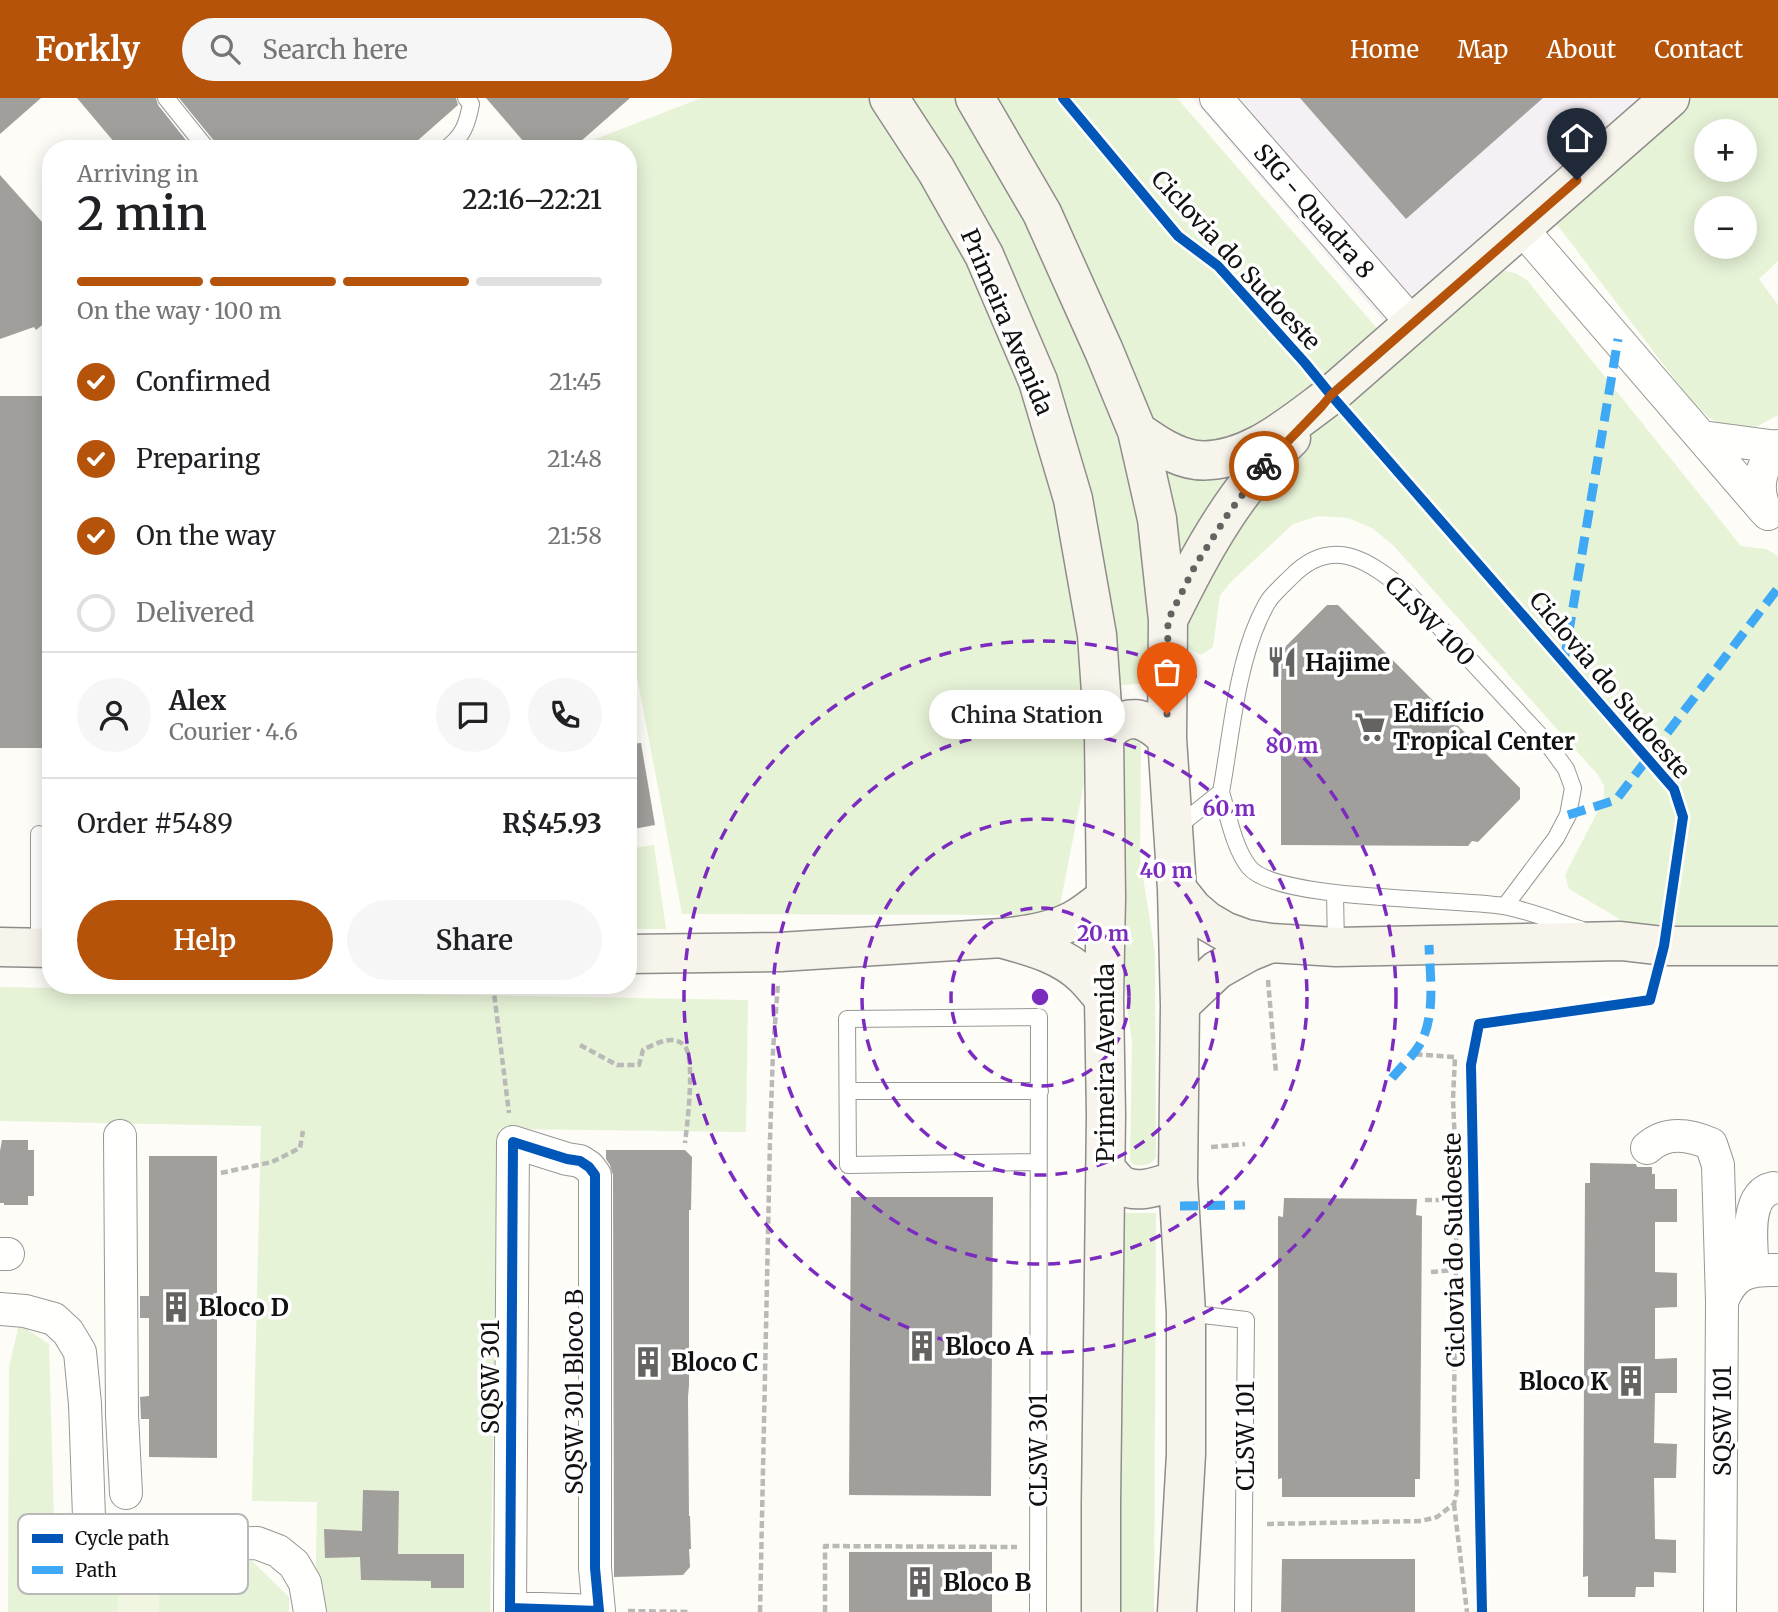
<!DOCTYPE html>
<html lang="en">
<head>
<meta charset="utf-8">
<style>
  :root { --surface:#fff; --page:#f6f6f6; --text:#202124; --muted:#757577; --line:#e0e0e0; --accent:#b45309 }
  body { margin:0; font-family:Merriweather,serif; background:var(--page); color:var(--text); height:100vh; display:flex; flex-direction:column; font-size:26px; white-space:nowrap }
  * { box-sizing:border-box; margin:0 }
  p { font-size:23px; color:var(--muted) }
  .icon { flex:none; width:38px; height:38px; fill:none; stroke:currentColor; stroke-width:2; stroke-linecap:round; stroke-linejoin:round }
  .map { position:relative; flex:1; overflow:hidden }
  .drawer { position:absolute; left:42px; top:42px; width:595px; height:854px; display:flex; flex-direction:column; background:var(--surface); border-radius:28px; box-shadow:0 4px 18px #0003 }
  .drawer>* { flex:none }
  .tools { position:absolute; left:1694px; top:21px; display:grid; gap:14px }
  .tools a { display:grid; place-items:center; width:63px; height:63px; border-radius:50%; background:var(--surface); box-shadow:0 4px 18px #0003; font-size:35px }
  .pin { position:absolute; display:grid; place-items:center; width:60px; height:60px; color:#fff; margin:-72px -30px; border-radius:50% 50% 50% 0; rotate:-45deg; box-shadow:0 0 7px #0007 }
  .pin .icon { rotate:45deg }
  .courier { position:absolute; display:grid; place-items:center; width:70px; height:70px; margin:-35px; border:5px solid #b45309; border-radius:50%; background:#fff; color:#222; box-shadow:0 2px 9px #0007 }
  .bubble { position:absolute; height:49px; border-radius:24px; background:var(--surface); box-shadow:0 4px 18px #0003; font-size:23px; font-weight:600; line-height:49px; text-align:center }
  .overview em { font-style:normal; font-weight:600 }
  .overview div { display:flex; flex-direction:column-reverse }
  .overview { display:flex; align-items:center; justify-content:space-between; height:119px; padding:0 35px }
  h1 { font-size:46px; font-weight:600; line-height:52px }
  .bar { display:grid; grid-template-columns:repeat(4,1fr); gap:10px 7px; align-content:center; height:84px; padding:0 35px }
  .bar i { height:9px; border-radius:5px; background:var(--line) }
  .bar .active { background:var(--accent) }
  .bar p { grid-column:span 4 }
  .line { display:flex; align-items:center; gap:18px; padding:0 35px; border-top:2px solid var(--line) }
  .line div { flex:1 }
  .round { display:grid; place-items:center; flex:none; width:74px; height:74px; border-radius:37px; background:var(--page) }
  ol { padding:0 35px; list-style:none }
  li { display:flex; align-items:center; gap:21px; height:77px }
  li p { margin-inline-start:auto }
  li .icon { padding:7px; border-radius:50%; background:var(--accent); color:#fff; stroke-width:4 }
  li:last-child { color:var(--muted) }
  li i { width:38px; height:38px; border:4px solid var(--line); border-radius:50% }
  .primary-button { display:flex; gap:14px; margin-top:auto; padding:14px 35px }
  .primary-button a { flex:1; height:80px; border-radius:42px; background:var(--accent); color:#fff; font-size:28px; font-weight:600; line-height:80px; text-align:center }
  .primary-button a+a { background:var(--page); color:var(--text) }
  header { display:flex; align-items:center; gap:42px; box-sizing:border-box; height:98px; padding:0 35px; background:var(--accent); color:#fff }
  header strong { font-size:33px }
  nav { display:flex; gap:38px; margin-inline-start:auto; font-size:24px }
  .search { width:490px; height:63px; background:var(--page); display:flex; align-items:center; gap:18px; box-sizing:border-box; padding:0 24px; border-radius:38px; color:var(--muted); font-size:26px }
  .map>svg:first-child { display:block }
</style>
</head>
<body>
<header>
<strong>Forkly</strong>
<div class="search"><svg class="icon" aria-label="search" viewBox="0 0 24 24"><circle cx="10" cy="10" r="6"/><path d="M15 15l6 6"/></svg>Search here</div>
<nav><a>Home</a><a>Map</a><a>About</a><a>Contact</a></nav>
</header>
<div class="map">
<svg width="1778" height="1514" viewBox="0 0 1778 1514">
  <rect width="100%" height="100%" fill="#fdfcf7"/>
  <path fill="#f5f0f3" d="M1192,0H1653L1393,234Z"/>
  <path fill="#e7f3d7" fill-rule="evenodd" d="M701,0H1177L1387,242L1184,459L1147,585L1103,589L1058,817L682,816L628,531V51H570Z
    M1691,0H1778V163L1759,181L1778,207V317L1756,329L1719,327L1695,308L1552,120ZM1706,33H1745V72H1706ZM1706,110H1745V149H1706Z
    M1495,171L1515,175L1527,182L1741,448L1766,451L1778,458V832L1636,831L1569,791L1565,777L1604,701V688L1598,677L1393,447L1372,430L1348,420L1318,418L1293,426L1232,483L1220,497L1213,549L1201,557L1188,550L1183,522L1265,377Z
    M1122,635L1141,640L1140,760L1155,855L1156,1059C1151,1068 1143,1068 1134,1067L1130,1062L1132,944L1125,894L1118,760Z
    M654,747L666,831H628V751Z
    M0,889L748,902L746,1034L499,1031L490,1514H315L317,1404L252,1403L261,1028L0,1023Z
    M1117,1115H1156L1154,1514H1115Z
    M19,1226L49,1246L54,1424L69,1453L252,1463L289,1499V1514H8L9,1269Z"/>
  <path fill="#f0f6e1" d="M119,1488L159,1490V1514H117Z"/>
  <path fill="#a19f9c" d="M0,0H41L0,36Z
    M77,0H156L158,7L193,51H120Z
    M179,0H456L458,7L408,51H217L215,44Z
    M486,0H630L572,51H530Z
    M1300,0H1543L1406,121Z
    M0,77L51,134V220L36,232L34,229L0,241Z
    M0,298H48L47,650H0Z
    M1327,507H1338L1520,690V701L1478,744L1472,743L1468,748L1281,747V560L1286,548Z
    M641,645L655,727L628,732V646Z
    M2,1042H28V1052H34V1098H28V1107H4V1105H0V1053Z
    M606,1052H685L692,1059L691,1112H689V1287L688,1299L689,1418H690L691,1451H689L690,1469L683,1477L614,1479L613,1077L610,1067L606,1061Z
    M149,1058H217V1360L149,1359V1321H141L140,1299L149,1298V1220H140V1198H149Z
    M1590,1065L1636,1066L1637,1069H1652V1076H1655V1091H1677V1124H1655V1174L1677,1175V1209L1655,1210V1261L1677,1260V1295H1655L1654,1345L1677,1346L1676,1380H1654L1655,1441L1676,1442V1475L1654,1474V1489H1636L1635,1499H1588V1478L1583,1479L1585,1085H1590Z
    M851,1099H993L991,1398L849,1397Z
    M1284,1100L1417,1101L1416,1117L1422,1118L1420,1381H1415V1399H1282V1380L1278,1381V1118L1283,1119Z
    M363,1392L399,1393L398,1456H464V1490H431V1483L361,1482L360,1459L325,1460L324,1431L362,1433Z
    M849,1454H992V1514H849Z
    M1282,1461H1415V1514H1281Z"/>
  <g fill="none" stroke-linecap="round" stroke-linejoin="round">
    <defs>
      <path id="lane" d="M166,0L207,51
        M446,51C463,38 467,27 471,6L466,0
        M1221,694C1228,717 1234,750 1249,769C1276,803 1455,800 1504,808C1527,812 1557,824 1580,831
        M1176,730L1221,694C1231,639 1236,572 1259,521C1262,515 1265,508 1269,502C1275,494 1284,486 1291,479C1333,436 1369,463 1407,494L1547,645L1566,671L1573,690L1568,717L1556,740L1505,808
        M1335,795L1336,849
        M39,850V736
        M849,993H1040
        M1186,1215L1246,1222L1243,1514
        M1038,1514L1039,919L847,921L848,1067L1038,1064"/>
      <path id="street" d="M1216,0L1413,226
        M1522,131L1765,413
        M1702,339L1777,349
        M1768,416C1753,393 1760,367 1778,348
        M120,1038L122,1317L126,1395
        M1647,1050C1666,1033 1688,1036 1711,1046L1718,1067L1722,1204
        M0,1156H8
        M1753,1173C1752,1150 1743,1097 1773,1090
        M0,1211L25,1213L54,1221L68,1234L80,1254L85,1306L89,1419L98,1435L110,1443L131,1448L257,1445L278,1453L294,1466L305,1485L310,1514
        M510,1510L599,1513L595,1470V1077L589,1069L580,1063L567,1061L513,1044L510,1510V1514
        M1720,1514L1722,1204C1733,1175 1748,1171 1778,1172"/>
      <path id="secondary" d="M889,0L936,72L984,157L1038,283L1073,401L1097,537L1104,637L1106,799L1104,901L1106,1017L1101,1405V1514
        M975,0L1042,115L1104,253L1137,333L1157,421L1168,522L1167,640L1177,791L1180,907L1178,1082L1186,1215V1356L1177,1514
        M1137,333C1154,345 1174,359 1196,362C1246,367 1293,325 1331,297L1670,0
        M1168,522C1193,471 1220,419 1257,375C1268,362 1280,351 1291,340
        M1104,637C1128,613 1144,618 1167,640
        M1177,791L1193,811L1207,823L1224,833L1246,841L1271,845L1336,849L1621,843L1664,848H1778
        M1004,841C1033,849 1063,857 1085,879C1092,886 1098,894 1104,901
        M0,849L51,850
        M628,856L780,854L1002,840C1026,837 1052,834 1074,822C1085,816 1096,807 1106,799
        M1180,907L1217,872L1249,854L1271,845
        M1105,1070C1110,1075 1115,1083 1121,1087C1138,1097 1161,1087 1178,1082"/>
    </defs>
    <use href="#lane" stroke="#979795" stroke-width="18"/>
    <use href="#street" stroke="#979795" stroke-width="34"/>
    <use href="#secondary" stroke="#8e8d8b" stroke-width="41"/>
    <path stroke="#b9b9b8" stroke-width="4.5" stroke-dasharray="7 3.5" stroke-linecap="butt" d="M1268,882L1276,975
      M493,887L509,1015
      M580,947L617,967H639L643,952C654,946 673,936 684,947C696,959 687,1027 685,1045
      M1211,1049L1245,1046
      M221,1075L272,1064L300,1050L303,1033
      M1425,1102H1456
      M1431,1174L1455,1172
      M1454,1406L1467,1514
      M1267,1426L1421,1423L1437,1419L1454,1406L1457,1393L1454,1304L1457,1093L1453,1001L1455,959L1412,956
      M22,1445L66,1439
      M628,1513L691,1514
      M760,1514L770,1042L773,953L778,885
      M825,1514V1448L1017,1449"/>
    <use href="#lane" stroke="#fffffe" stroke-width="16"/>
    <use href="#street" stroke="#fffffe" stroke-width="32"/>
    <use href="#secondary" stroke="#f6f4eb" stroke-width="38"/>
    <path stroke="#3fa9f5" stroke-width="9" stroke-dasharray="18 9" stroke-linecap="butt" d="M1564,563L1618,241
      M1568,717L1616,702L1778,490
      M1392,980C1401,969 1413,958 1420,946C1436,918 1430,878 1429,847
      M1180,1108L1245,1107"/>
    <defs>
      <path id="cycleway" d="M1063,0L1178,138L1218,168L1305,265L1331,297L1674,691L1683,719L1664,848L1650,902L1479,926L1471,967L1482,1514
        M510,1510L599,1513L595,1470V1077L589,1069L580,1063L567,1061L513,1044L510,1510V1514"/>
    </defs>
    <use href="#cycleway" stroke="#fff" stroke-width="15"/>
    <use href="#cycleway" stroke="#0057b8" stroke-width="10"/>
  </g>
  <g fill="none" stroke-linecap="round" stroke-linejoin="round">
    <path stroke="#646362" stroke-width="7" stroke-dasharray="0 12.6" d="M1167,616L1168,522L1195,468L1228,416L1264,368"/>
    <path stroke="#b45309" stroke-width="9" d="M1264,368L1322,308L1331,297L1577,82"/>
  </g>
  <g fill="none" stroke="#7b2cbf" stroke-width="3.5" stroke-dasharray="12 9">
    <circle cx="1040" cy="899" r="89"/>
    <circle cx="1040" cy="899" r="178"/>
    <circle cx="1040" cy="899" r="267"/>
    <circle cx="1040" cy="899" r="356"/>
  </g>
  <defs>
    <symbol id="restaurant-bare" viewBox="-9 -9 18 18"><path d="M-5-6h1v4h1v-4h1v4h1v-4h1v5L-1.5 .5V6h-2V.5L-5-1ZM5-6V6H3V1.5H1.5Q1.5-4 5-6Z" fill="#646362" stroke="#fff" stroke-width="2.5" paint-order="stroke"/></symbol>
    <symbol id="supermarket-bare" viewBox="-9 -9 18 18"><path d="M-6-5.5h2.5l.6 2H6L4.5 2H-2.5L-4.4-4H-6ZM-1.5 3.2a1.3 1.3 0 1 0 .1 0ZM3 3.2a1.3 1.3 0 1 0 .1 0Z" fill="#646362" stroke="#fff" stroke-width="2.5" paint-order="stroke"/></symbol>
    <symbol id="building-bare" viewBox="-9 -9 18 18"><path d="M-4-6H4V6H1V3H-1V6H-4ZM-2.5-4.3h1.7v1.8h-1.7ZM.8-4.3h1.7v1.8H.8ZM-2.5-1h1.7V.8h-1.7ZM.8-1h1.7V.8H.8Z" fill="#646362" stroke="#fff" stroke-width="2.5" paint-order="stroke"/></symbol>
  </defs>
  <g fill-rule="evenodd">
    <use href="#restaurant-bare" x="1260" y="542" width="44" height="44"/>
    <use href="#supermarket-bare" x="1348" y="607" width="44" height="44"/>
    <use href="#building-bare" x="154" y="1187" width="44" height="44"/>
    <use href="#building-bare" x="900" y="1226" width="44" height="44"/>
    <use href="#building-bare" x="626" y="1242" width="44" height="44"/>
    <use href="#building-bare" x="1609" y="1261" width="44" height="44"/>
    <use href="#building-bare" x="898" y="1462" width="44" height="44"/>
  </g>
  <g text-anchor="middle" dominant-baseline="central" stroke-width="7" stroke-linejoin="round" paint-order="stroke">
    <g font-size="24" fill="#111" stroke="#fff">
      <text transform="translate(1314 113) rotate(49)">SIG - Quadra 8</text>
      <text transform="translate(1236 162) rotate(47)">Ciclovia do Sudoeste</text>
      <text transform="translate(1007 224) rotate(67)">Primeira Avenida</text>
      <text transform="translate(1430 523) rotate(45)">CLSW 100</text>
      <text transform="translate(1610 587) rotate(50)">Ciclovia do Sudoeste</text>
      <text transform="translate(1105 965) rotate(-90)">Primeira Avenida</text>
      <text transform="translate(1454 1152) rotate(-91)">Ciclovia do Sudoeste</text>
      <text transform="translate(490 1279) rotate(-90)">SQSW 301</text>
      <text transform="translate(574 1294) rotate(-90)">SQSW 301 Bloco B</text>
      <text transform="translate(1722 1323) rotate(-90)">SQSW 101</text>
      <text transform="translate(1245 1338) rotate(-90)">CLSW 101</text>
      <text transform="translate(1038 1352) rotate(-90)">CLSW 301</text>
    </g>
    <g font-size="24" font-weight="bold" fill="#111" stroke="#fff" text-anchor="start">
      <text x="1305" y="564">Hajime</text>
      <text x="1393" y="615">Edifício<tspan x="1393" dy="28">Tropical Center</tspan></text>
      <text x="199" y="1209">Bloco D</text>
      <text x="945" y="1248">Bloco A</text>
      <text x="671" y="1264">Bloco C</text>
      <text x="1608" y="1283" text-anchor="end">Bloco K</text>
      <text x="943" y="1484">Bloco B</text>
    </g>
  </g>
  <rect x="18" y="1416" width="230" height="80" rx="10" fill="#fff" stroke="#b8b8b8" stroke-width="2"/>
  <rect x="32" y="1436" width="31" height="9" fill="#0057b8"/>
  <rect x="32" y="1468" width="31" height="8" fill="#3fa9f5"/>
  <g font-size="19" fill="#111">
    <text x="75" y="1447">Cycle path</text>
    <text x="75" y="1479">Path</text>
  </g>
  <circle cx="1040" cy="899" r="10" fill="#7b2cbf" stroke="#fff" stroke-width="3.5"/>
  <g font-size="21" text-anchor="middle" font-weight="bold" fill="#7b2cbf" stroke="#fff" stroke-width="7" stroke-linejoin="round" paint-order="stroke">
    <text x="1292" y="655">80 m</text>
    <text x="1229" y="718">60 m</text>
    <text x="1166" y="780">40 m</text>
    <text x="1103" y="843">20 m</text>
  </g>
</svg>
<div class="tools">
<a>+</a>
<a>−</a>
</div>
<div class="pin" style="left:1167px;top:616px;background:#ea580c"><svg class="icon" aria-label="bag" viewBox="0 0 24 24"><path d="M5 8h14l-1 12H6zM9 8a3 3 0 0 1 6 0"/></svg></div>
<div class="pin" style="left:1577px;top:82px;background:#1f2937"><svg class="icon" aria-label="home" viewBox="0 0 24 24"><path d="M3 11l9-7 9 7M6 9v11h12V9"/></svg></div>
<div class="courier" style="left:1264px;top:368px"><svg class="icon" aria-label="bike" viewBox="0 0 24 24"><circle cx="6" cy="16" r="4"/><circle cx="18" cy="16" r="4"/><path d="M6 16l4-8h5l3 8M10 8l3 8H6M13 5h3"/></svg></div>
<div class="bubble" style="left:929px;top:592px;width:196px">China Station</div>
<section class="drawer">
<div class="overview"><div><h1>2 min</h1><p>Arriving in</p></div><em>22:16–22:21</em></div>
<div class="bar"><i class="active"></i><i class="active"></i><i class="active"></i><i></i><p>On the way · 100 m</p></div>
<ol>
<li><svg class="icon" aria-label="check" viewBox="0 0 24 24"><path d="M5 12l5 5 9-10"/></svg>Confirmed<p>21:45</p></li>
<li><svg class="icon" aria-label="check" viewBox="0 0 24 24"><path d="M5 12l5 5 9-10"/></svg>Preparing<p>21:48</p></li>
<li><svg class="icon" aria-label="check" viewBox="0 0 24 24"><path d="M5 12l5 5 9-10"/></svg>On the way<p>21:58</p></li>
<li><i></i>Delivered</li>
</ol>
<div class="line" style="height:126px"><a class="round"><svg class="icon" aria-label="person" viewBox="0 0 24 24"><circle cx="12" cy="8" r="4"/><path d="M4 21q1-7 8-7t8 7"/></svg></a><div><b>Alex</b><p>Courier · 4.6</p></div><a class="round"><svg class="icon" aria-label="chat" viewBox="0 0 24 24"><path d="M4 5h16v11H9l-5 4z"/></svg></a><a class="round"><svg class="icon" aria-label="phone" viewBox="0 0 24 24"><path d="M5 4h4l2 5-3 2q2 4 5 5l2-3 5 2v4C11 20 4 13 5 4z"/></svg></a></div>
<div class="line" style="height:91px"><div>Order #5489</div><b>R$45.93</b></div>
<div class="primary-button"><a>Help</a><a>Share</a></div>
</section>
</div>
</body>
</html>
